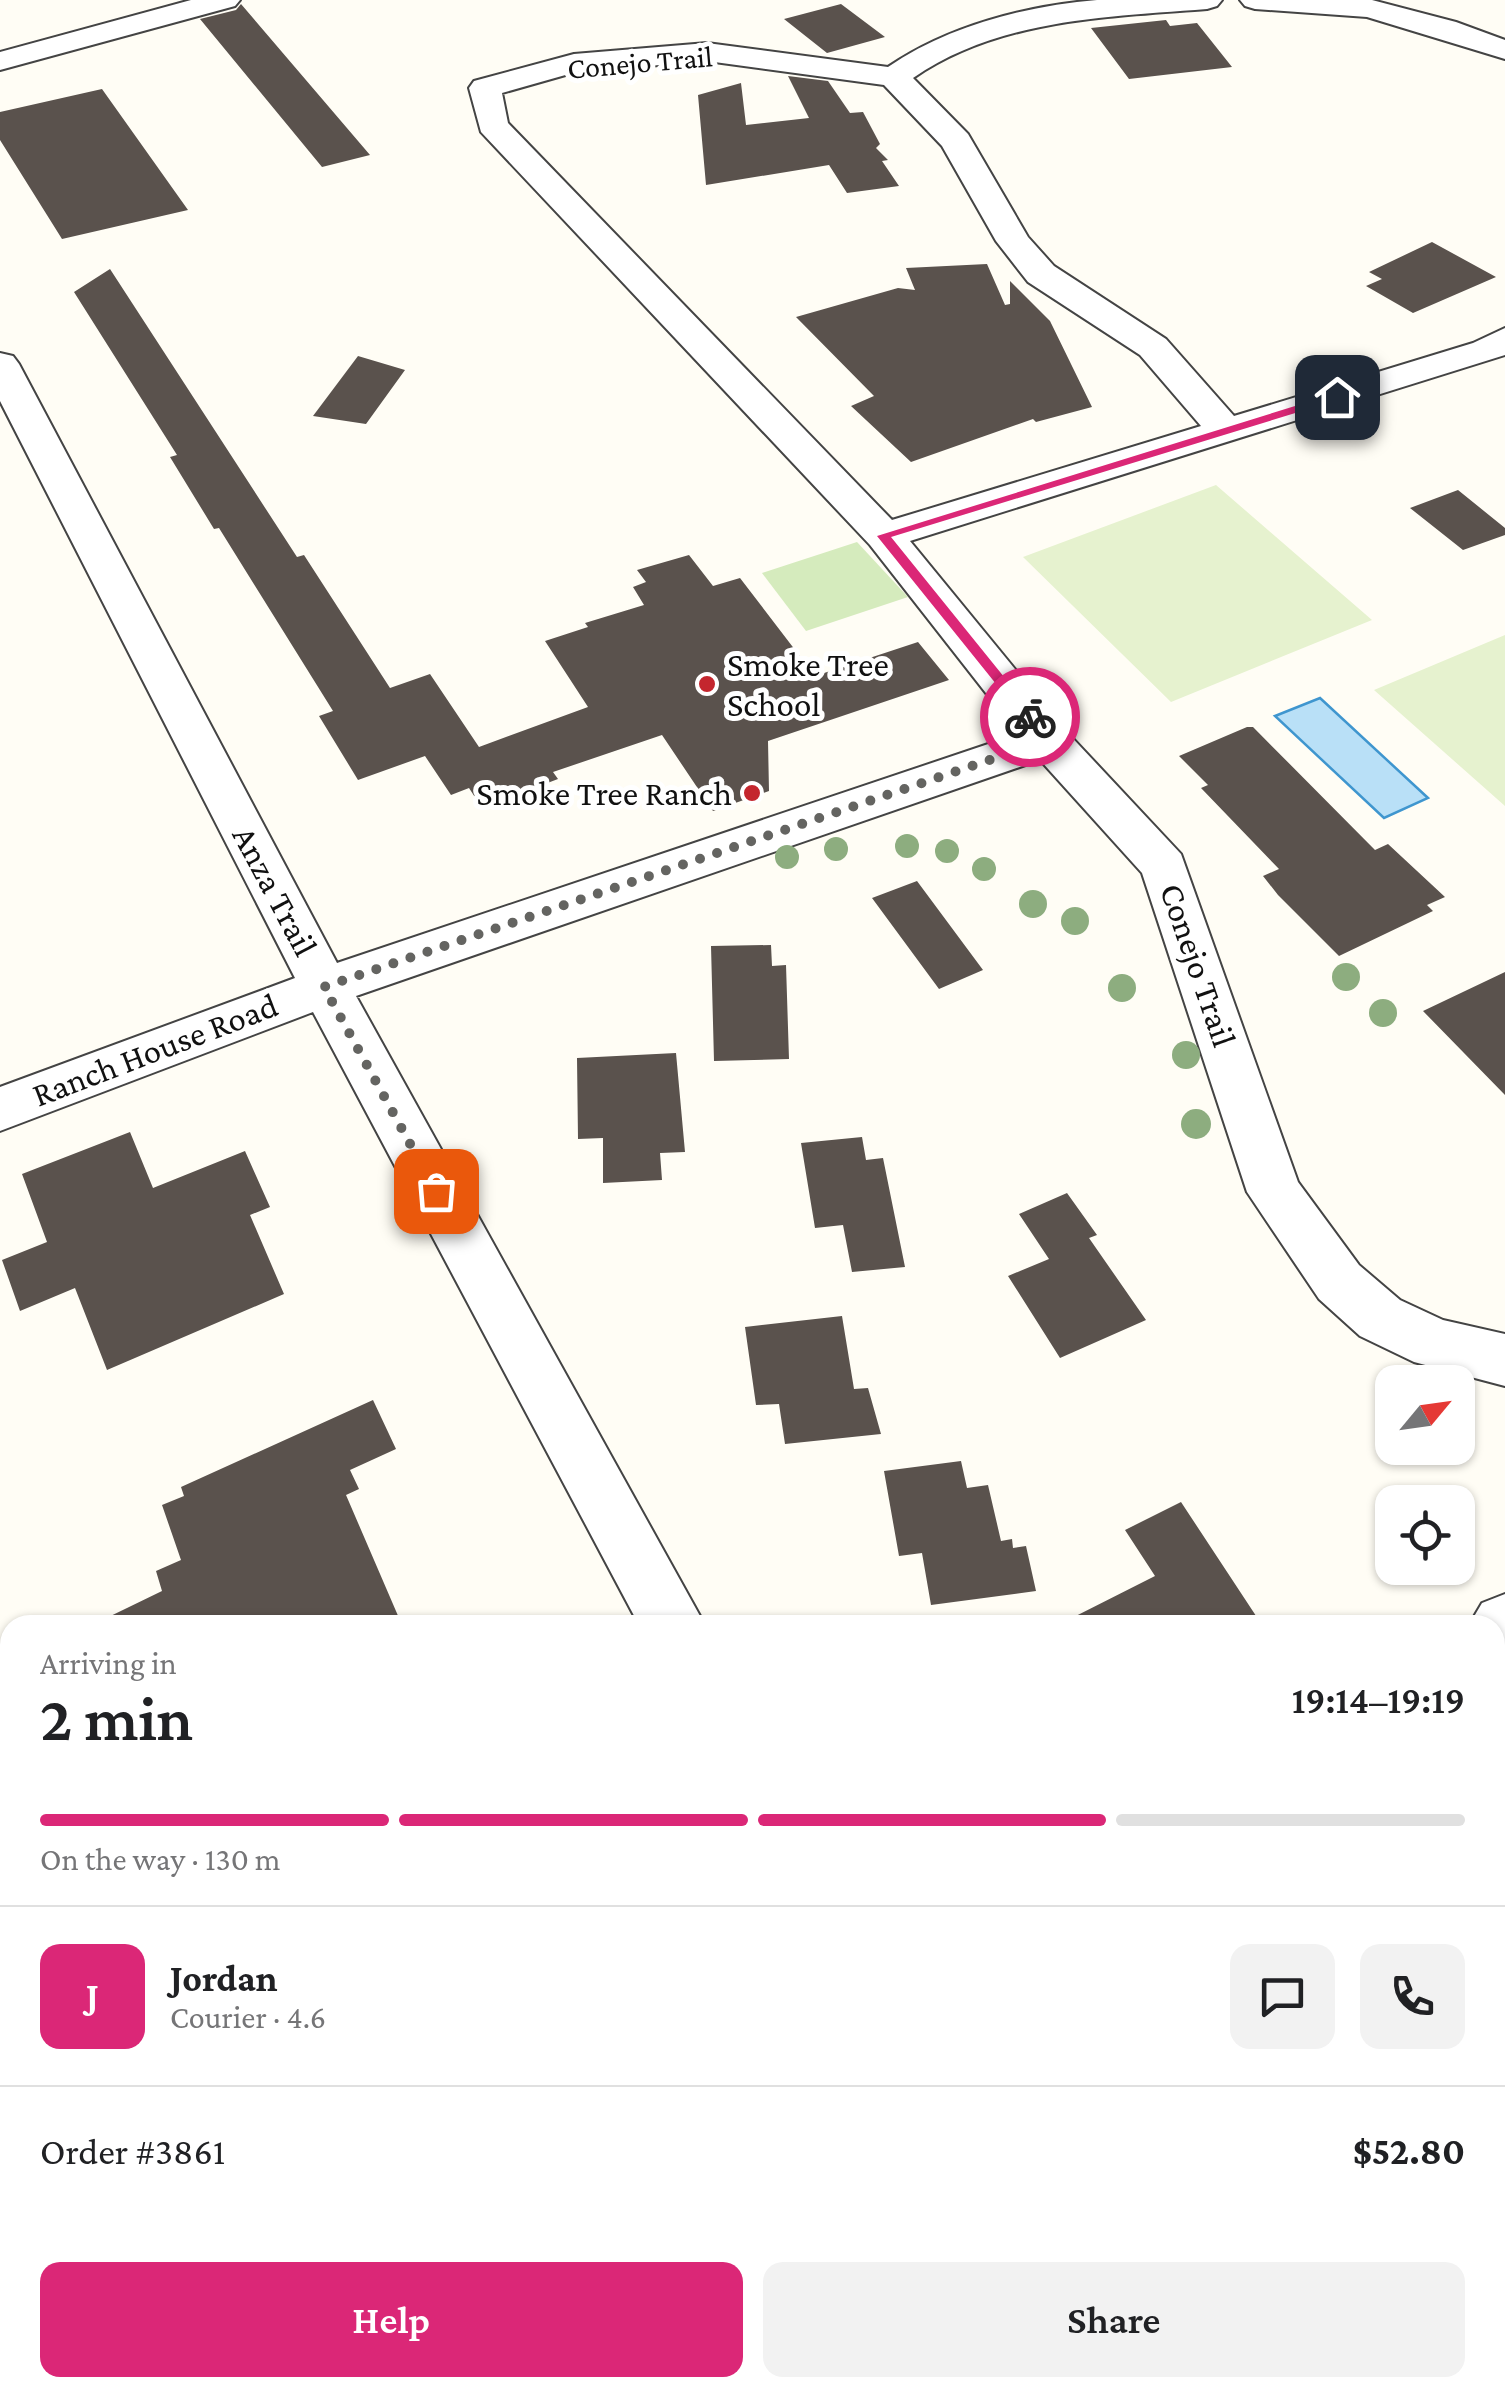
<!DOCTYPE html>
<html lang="en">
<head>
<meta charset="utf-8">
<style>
  :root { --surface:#fff; --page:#f2f2f2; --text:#202124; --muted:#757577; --line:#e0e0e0; --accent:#db2777 }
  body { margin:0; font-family:"Crimson Pro",serif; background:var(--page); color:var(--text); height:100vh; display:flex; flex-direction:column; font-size:38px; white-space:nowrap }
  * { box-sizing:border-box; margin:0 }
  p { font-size:32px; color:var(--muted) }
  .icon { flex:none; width:55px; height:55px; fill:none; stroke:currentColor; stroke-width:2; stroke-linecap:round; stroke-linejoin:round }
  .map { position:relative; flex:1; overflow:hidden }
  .sheet { position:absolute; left:0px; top:1615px; width:1505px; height:782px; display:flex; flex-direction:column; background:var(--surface); border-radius:30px 30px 0 0; box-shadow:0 2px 8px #0004 }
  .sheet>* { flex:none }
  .needle { width:65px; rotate:61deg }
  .tools { position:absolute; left:1375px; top:1365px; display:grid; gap:20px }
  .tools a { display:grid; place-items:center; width:100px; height:100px; border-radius:20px; background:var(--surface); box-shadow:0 2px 8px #0004; font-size:50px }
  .pin { position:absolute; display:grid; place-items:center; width:85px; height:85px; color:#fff; margin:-42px; border-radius:20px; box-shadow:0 5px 15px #0006 }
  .courier { position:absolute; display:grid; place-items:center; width:100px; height:100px; margin:-50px; border:8px solid #db2777; border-radius:50%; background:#fff; color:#222; box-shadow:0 2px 12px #0007 }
  .head em { font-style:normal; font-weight:600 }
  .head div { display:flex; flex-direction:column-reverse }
  .head { display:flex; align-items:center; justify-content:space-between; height:170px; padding:0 40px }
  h1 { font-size:65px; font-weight:600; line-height:75px }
  .bar { display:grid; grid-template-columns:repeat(4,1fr); gap:15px 10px; align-content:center; height:120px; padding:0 40px }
  .bar i { height:12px; border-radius:8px; background:var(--line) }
  .bar .active { background:var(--accent) }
  .bar p { grid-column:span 4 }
  .line { display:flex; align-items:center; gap:25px; padding:0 40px; border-top:2px solid var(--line) }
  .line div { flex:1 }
  .round { display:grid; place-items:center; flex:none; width:105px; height:105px; border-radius:20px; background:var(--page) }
  .cta { display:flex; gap:20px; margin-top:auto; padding:20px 40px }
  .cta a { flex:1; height:115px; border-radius:20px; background:var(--accent); color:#fff; font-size:40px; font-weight:600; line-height:115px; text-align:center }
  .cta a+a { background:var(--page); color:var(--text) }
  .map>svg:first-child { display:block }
</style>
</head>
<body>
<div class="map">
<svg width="1505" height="2397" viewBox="0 0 1505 2397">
  <rect width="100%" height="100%" fill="#fffdf5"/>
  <path fill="#d5ebbd" d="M857,542L908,597L806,631L762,573Z"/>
  <path fill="#e6f2cf" d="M1216,485L1372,620L1171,702L1023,557Z
    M1505,635V806L1374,690Z"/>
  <path fill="#b9e0f7" stroke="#3f96cf" stroke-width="2.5" d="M1320,698L1428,798L1384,818L1275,716Z"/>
  <path fill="#5a524d" d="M241,4L370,155L322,167L200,19L236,10Z
    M841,4L885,37L827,53L784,19Z
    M1166,20L1170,26L1197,23L1232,67L1129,79L1091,28Z
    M788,76L828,81L850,113L863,112L880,144L876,148L888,160L882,161L899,186L847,193L829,165L706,185L698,95L741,83L746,125L809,118Z
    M102,89L188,210L62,239L0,140V112Z
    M1432,242L1496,277L1413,313L1366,286L1382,279L1369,272Z
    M987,264L1005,305L1010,304V281L1050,321L1092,407L1036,422L1033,419L911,462L851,406L874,396L796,317L898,288L915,290L906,268Z
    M110,269L297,557L304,555L390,688L430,674L479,747L588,707L545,641L588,627L585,623L644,605L633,587L646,582L637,570L689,555L713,586L740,578L815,676L918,642L949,680L768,741L769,791L713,811L662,735L553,772L558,779L482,808L469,788L451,795L425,756L358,780L319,716L333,711L219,528L214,529L170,457L177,455L74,292Z
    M358,356L405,370L366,424L313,416Z
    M1458,490L1505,528V535L1463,550L1410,508Z
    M1247,727H1253L1375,850L1388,844L1445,897L1427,905L1433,911L1339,956L1278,895L1263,876L1279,869L1201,788L1208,785L1179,756Z
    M917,881L983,970L939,989L872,898Z
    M771,945L772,966L786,965L789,1059L714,1061L711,946Z
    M1505,972V1095L1423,1011Z
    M676,1053L685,1152L660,1153L662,1180L603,1183V1138L578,1139L577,1058Z
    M130,1132L153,1188L245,1151L270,1207L250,1215L284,1294L107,1370L75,1288L20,1311L2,1260L47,1242L22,1174Z
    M862,1137L866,1160L883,1158L905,1267L852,1272L843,1225L815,1228L801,1143Z
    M1067,1193L1097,1235L1089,1238L1146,1320L1060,1358L1008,1276L1049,1259L1019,1214Z
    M842,1316L854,1389L868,1388L881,1434L785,1444L779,1404L756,1405L745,1327Z
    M373,1400L396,1449L350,1470L359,1489L346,1495L402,1625H92L162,1591L156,1571L181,1560L162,1505L184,1496L181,1487Z
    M961,1461L967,1488L988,1485L1001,1541L1012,1539L1013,1548L1026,1546L1036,1591L931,1605L922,1553L899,1556L884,1471Z
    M1181,1502L1262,1625H1058L1155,1576L1125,1530Z"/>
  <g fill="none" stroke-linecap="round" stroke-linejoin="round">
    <defs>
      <path id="street" d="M191,0H240L235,6L0,70V52Z
        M1097,0H1222L1217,6L1207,9C1106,17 998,19 913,78L968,134L1028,237L1054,266L1166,339L1234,416L1473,343L1505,328V355L910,541L1064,729L1181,854L1298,1182L1359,1265L1400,1300L1443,1320L1505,1334V1386L1414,1362L1360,1336L1319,1299L1247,1192L1142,873L1040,760L356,996L705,1625H639L313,1012L0,1131V1087L295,978L0,401V353L13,356L19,364L337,963L1018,734L870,545L481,132L469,88L474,81L574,54L707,43L888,67C948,26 1025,6 1097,0ZM707,61L884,85L942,146L996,241L1028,282L1140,355L1201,426L892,520L508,123L502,93L576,72Z
        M1240,0H1372L1456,22L1505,40V59L1367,17L1255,9L1245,6Z
        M1505,1594V1668L1495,1672V1625H1469L1482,1603Z
        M1031,2388H1112L1116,2397H1035Z"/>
    </defs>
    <use href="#street" stroke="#444" stroke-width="4"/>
    <use href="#street" fill="#fff" fill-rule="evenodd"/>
  </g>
  <g fill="#8dad7f">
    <circle cx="907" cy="846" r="12"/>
    <circle cx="836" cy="849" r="12"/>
    <circle cx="947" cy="851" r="12"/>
    <circle cx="787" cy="857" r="12"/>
    <circle cx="984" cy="869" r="12"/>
    <circle cx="1033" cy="904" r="14"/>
    <circle cx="1075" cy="921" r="14"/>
    <circle cx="1346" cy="977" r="14"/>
    <circle cx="1122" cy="988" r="14"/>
    <circle cx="1383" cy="1013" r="14"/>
    <circle cx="1186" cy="1055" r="14"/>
    <circle cx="1196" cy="1124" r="15"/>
  </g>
  <path fill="#db2777" d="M1337,393L1341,399L891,537L1034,714V720H1025L877,536Z"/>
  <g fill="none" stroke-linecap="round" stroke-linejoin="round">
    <path stroke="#646461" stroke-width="10" stroke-dasharray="0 18" d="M436,1191L324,987L1048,740L1030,717"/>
  </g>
  <g fill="#c4262e" stroke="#fff" stroke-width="4">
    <circle cx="707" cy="684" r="10"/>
    <circle cx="752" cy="793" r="10"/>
  </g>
  <g text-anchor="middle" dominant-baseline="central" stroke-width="10" stroke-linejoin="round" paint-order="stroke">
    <g font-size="30" fill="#111" stroke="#fff">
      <text transform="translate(640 62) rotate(-5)">Conejo Trail</text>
    </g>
    <g font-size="35" fill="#111" stroke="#fff" text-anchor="start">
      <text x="727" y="664">Smoke Tree<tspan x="727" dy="40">School</tspan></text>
      <text x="732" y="793" text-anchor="end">Smoke Tree Ranch</text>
    </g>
    <g font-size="35" fill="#111" stroke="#fff">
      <text transform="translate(275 891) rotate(62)">Anza Trail</text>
      <text transform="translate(1198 965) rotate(71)">Conejo Trail</text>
      <text transform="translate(155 1050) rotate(-21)">Ranch House Road</text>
    </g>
  </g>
</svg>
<div class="tools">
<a><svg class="needle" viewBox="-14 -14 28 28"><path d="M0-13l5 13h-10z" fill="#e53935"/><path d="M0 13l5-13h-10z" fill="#757577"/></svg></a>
<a><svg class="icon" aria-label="locate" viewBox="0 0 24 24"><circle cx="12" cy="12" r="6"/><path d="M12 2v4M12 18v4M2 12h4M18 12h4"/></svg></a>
</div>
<div class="pin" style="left:436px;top:1191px;background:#ea580c"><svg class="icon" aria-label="bag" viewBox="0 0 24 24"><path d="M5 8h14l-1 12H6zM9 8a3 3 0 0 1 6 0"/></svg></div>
<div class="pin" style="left:1337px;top:397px;background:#1f2937"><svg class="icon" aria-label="home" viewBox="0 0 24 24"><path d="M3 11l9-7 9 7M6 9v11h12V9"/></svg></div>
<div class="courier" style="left:1030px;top:717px"><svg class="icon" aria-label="bike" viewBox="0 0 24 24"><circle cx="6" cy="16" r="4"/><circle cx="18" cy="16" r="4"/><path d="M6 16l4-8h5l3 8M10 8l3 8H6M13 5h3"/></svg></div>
<section class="sheet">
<div class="head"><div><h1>2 min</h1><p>Arriving in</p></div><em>19:14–19:19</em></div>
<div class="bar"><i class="active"></i><i class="active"></i><i class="active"></i><i></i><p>On the way · 130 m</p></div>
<div class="line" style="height:180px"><b class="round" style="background:var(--accent);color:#fff">J</b><div><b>Jordan</b><p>Courier · 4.6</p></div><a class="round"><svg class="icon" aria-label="chat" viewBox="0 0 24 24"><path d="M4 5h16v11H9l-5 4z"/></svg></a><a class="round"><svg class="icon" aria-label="phone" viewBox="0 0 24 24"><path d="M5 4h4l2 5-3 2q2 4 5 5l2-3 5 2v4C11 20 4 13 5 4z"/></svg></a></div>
<div class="line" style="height:130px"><div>Order #3861</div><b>$52.80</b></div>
<div class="cta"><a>Help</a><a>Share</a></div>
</section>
</div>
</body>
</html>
